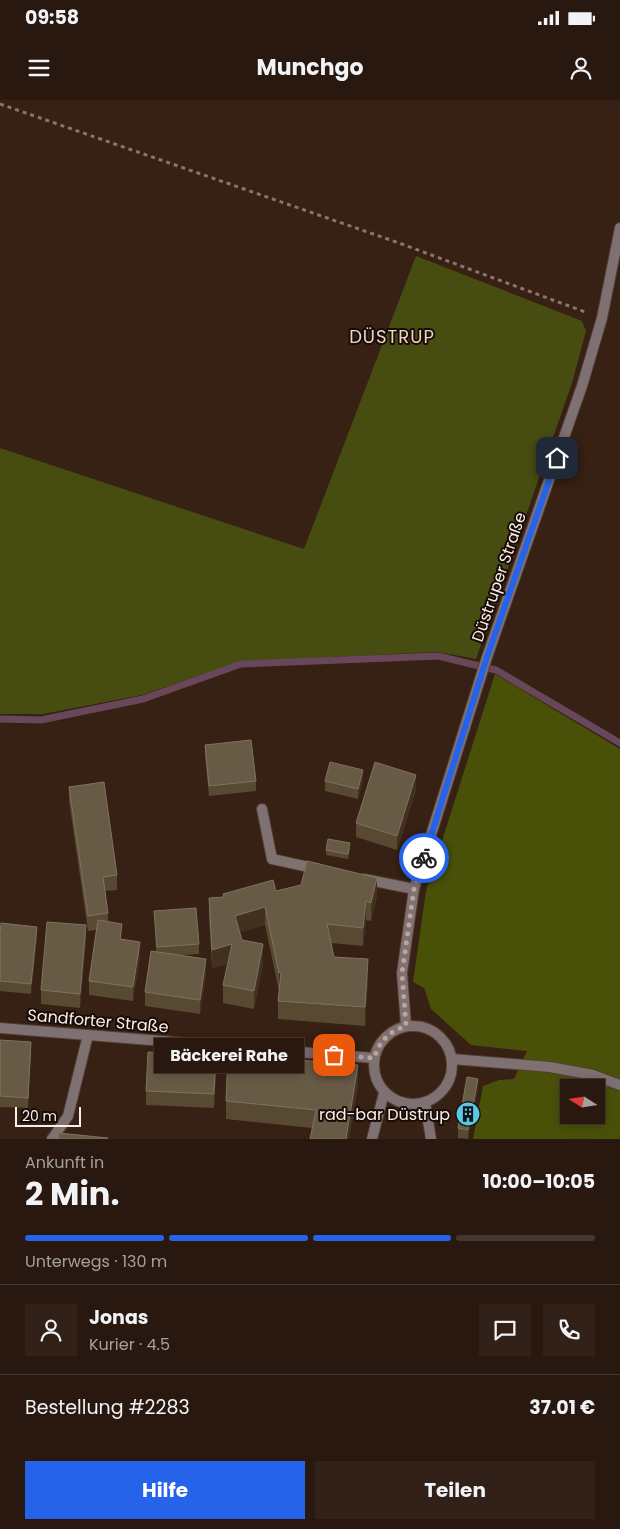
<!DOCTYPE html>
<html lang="de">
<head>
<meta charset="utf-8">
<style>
  :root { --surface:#29180f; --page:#312118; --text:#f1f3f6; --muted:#a5a09e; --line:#45372f; --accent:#2563eb }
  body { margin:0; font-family:Poppins,sans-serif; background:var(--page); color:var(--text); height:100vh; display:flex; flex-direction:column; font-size:19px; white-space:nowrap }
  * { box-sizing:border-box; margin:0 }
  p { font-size:16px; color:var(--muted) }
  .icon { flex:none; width:28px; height:28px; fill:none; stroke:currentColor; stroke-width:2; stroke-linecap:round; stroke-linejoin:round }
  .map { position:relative; height:1039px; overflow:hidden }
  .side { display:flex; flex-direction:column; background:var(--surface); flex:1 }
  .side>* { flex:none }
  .needle { width:32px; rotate:282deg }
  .buttons { position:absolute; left:560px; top:979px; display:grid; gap:10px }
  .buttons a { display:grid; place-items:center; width:45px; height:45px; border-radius:0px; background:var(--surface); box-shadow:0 2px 12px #0003,0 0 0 1px var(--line); font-size:25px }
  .scale { position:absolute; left:15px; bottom:12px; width:66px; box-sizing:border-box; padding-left:5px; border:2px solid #fdede5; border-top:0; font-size:14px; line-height:18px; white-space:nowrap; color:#fdede5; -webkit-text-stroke:4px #170d08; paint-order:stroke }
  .pin { position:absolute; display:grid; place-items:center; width:42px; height:42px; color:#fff; margin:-21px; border-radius:10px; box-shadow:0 2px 8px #0006 }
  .courier { position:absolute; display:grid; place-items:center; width:50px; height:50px; margin:-25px; border:4px solid #2563eb; border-radius:50%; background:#fff; color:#222; box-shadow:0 1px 6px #0007 }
  .bubble { position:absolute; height:35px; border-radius:0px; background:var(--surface); box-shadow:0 2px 12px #0003,0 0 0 1px var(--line); font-size:16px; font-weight:700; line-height:35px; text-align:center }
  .overview em { font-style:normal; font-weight:700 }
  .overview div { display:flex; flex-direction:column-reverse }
  .overview { display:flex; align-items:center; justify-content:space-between; height:85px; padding:0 25px }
  h1 { font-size:32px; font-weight:700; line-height:38px }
  .bar { display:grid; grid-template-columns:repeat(4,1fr); gap:8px 5px; align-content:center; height:60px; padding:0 25px }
  .bar i { height:6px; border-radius:4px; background:var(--line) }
  .bar .current { background:var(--accent) }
  .bar p { grid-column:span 4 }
  .line { display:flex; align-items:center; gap:12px; padding:0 25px; border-top:1px solid var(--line) }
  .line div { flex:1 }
  .round { display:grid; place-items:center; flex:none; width:52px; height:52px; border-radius:0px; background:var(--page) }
  .primary-button { display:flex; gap:10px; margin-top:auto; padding:10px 25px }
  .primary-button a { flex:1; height:58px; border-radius:0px; background:var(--accent); color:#fff; font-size:20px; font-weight:700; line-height:58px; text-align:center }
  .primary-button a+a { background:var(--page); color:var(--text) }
  .status { display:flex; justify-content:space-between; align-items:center; height:35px; padding:0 25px; background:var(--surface); direction:ltr }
  .status svg { height:14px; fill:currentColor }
  header { display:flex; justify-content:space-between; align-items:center; height:65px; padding:0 25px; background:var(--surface); font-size:22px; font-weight:700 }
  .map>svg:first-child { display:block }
</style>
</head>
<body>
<div class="status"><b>09:58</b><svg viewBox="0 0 49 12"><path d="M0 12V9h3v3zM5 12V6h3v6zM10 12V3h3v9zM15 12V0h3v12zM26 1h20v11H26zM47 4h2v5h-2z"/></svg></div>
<header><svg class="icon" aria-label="menu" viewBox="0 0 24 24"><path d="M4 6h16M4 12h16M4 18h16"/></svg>Munchgo<svg class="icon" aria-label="person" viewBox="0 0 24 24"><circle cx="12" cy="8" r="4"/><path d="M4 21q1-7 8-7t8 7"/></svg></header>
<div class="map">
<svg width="620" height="1039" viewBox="0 0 620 1039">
  <rect width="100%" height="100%" fill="#372014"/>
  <path fill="#474d11" d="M416,156L582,221L586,231L572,283L476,559L438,552L241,561L142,595L43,614H0V348L304,449Z"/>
  <path fill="#495109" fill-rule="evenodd" d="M495,574L620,649V1039H473L483,986L499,980L514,979L527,951L471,945L431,909L424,888L413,882L426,791ZM569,988H596V1015H569Z"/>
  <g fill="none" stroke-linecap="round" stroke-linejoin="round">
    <path stroke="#69475a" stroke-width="7" d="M0,619L41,620L143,599L241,564L438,556L496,570L620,643"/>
    <defs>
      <path id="service" d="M262,709L272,759L318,769
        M364,779L414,789
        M52,1039L68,1016L88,935"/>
      <path id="minor" d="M406,926L402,873L414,789L487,557L582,286L602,218L620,128
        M452,959L550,967L593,975L620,985
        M372,1039L384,993"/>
      <path id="tertiary" d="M374 965a39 39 0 1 1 78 0a39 39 0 1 1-78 0Z
        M0,928L374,958
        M425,1003L431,1039"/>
    </defs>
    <use href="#service" stroke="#533d31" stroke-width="12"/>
    <use href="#minor" stroke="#533d31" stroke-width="12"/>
    <use href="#tertiary" stroke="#533d31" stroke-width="12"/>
    <path stroke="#89756b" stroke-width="3" stroke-dasharray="4 4" stroke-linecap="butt" d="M0,4L399,143L588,213"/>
    <use href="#service" stroke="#7f7071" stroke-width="10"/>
    <use href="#minor" stroke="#7f7071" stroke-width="10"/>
    <use href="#tertiary" stroke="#7f7071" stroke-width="10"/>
  </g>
  <path fill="#574932" d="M205,645L256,681V691L209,696L205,655Z
    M363,680L358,699L325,691V681Z
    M69,687L117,775V790L105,791L108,813V822L122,839L140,856L133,901L89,895V881L96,830L88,831L69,701Z
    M416,690L397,750L356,737V723Z
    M350,748L348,759L326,755V750Z
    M301,785L377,796L371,821L366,820L363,846L331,843L334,857L368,877L365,926L278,919V901L279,891L265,825L239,832L242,840L263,863L254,909L223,903V885L228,864L212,868L209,817V798L223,797V794L276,791Z
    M154,811L199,844V854L182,855L206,873L200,914L145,906V892L156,851Z
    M0,836L37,837L31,894L0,891Z
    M86,840L80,908L41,904V890Z
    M0,940L31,952L28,1008L0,1007Z
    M216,970L214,1008L146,1005V991Z
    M358,984L349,1039H310L312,1028L226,1019V1001Z
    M478,989L468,1039L458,1038V1028Z"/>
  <path fill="#42311e" d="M363,670V680L358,699V689Z
    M416,675V690L397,750V736Z
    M377,778V796L371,821V803Z
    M366,801V820L363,846V828Z
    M265,807V825L235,834V816Z
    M122,824V838L120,854V839Z
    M86,825V840L80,908V894Z
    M37,827V837L31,894V884Z
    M140,842V856L133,901V887Z
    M232,844V863L212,868V850Z
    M263,844V863L254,909V891Z
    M206,859V873L200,914V900Z
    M368,859V877L365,926V907Z
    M281,872L279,891V873Z
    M31,942V952L28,1008V998Z
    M216,955V970L214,1008V994Z
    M358,965V984L349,1039H346Z
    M478,979V989L468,1039V1030Z"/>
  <path fill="#685b46" stroke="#80725f" d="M251,640L256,681L209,686L205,645Z
    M330,662L363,670L358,689L325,681Z
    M375,662L416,675L397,736L356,723Z
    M104,682L117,775L103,777L108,813L88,816L69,687Z
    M328,739L350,743L348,754L326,750Z
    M307,761L377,778L371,803L366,801L363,828L327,824L334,857L368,859L365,907L278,901L281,872L279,873L265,807L235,816L242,840L263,844L254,891L223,885L232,844L212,850L209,798L224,797L223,794L273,780L276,791L301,785Z
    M196,808L199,844L157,847L154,811Z
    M98,820L122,824L120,839L140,842L133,887L89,881Z
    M47,822L86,825L80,894L41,890Z
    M1,823L37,827L31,884L0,881V836Z
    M151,851L206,859L200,900L145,892Z
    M0,940L31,942L28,998L0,996Z
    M148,952L216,955L214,994L146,991Z
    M228,954L358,965L346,1039H310L316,1010L226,1001Z
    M467,977L478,979L468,1030L458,1028Z
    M59,1033L108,1038L107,1039H59Z"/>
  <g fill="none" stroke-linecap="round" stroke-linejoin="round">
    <path stroke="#b8a59c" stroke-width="5" stroke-dasharray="0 9" d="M334,955L374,958C380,941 388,932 406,926L402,873L414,789L424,758"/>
    <path stroke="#2563eb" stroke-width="6" d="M424,758L487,557L557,358"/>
  </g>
  <defs>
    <symbol id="building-disc" viewBox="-11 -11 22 22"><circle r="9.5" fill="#59c8e4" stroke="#170d08"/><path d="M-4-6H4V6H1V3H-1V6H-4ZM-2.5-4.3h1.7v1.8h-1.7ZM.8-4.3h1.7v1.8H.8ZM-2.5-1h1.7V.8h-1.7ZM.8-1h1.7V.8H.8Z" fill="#111"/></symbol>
  </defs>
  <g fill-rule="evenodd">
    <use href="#building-disc" x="454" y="1000" width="28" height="28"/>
  </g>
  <g text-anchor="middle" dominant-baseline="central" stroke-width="4" stroke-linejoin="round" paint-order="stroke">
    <g font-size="16" fill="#fdede5" stroke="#170d08">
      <text transform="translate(499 477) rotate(-71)">Düstruper Straße</text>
      <text transform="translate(98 921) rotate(5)">Sandforter Straße</text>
    </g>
    <g font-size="16" fill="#fdede5" stroke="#170d08" text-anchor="end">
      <text x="450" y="1014">rad-bar Düstrup</text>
    </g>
    <g font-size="18" letter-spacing="1" fill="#f1d1c2" stroke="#170d08">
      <text x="392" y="236">DÜSTRUP</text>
    </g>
  </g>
</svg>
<div class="buttons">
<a><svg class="needle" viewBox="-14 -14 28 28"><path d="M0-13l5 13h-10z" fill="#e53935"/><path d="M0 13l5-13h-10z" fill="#a5a09e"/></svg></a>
</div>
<div class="scale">20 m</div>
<div class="pin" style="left:334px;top:955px;background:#ea580c"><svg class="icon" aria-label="bag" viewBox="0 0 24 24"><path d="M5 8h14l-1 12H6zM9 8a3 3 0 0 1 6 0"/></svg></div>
<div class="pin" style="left:557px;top:358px;background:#1f2937"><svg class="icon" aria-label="home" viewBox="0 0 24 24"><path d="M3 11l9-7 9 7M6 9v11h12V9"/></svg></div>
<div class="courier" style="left:424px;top:758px"><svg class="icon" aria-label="bike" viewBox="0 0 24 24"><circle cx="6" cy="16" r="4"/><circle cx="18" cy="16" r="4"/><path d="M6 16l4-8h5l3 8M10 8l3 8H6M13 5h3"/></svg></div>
<div class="bubble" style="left:154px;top:938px;width:150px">Bäckerei Rahe</div>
</div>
<section class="side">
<div class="overview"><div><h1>2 Min.</h1><p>Ankunft in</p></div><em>10:00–10:05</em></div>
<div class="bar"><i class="current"></i><i class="current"></i><i class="current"></i><i></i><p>Unterwegs · 130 m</p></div>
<div class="line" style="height:90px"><a class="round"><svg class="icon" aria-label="person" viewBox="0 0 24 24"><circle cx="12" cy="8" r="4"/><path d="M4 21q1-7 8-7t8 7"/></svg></a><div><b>Jonas</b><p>Kurier · 4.5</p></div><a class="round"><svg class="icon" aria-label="chat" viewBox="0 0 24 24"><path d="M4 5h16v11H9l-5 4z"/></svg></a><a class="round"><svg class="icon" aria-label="phone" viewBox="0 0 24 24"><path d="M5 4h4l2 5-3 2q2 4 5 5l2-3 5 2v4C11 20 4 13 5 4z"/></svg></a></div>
<div class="line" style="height:65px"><div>Bestellung #2283</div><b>37.01 €</b></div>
<div class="primary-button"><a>Hilfe</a><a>Teilen</a></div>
</section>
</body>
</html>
